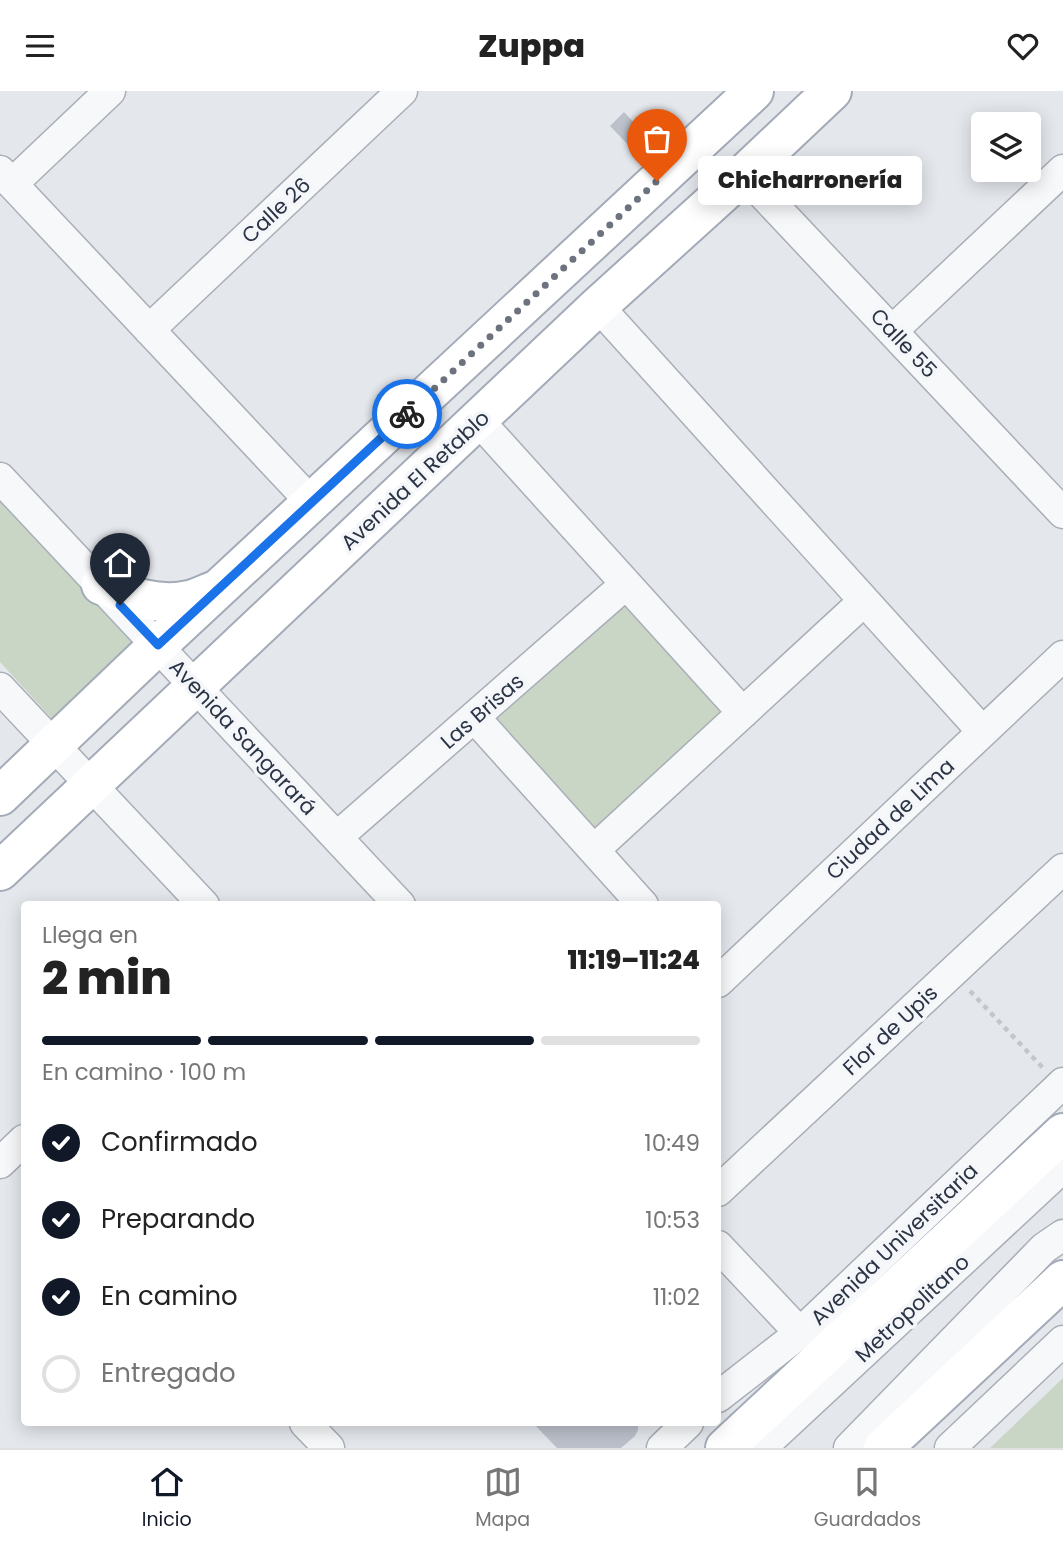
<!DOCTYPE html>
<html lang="es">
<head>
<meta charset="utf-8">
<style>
  :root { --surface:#fff; --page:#f6f6f6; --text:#222; --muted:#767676; --line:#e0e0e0; --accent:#111827 }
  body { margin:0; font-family:Poppins,sans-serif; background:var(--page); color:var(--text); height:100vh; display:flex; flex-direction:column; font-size:26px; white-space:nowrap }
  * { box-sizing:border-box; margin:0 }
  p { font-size:23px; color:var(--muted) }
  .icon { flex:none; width:38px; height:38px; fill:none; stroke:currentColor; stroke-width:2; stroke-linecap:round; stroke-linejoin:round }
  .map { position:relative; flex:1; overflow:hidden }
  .panel { position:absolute; left:21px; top:810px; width:700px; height:525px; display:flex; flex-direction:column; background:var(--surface); border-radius:7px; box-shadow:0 4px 18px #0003 }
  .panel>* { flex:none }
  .tools { position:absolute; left:971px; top:21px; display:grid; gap:14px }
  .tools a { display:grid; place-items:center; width:70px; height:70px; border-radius:7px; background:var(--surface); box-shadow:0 4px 18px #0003; font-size:35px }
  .pin { position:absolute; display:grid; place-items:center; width:60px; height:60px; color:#fff; margin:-72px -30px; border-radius:50% 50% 50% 0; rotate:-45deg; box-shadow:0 0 7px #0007 }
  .pin .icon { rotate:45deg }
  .courier { position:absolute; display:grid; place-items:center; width:70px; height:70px; margin:-35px; border:5px solid #1a73e8; border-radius:50%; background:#fff; color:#222; box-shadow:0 2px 9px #0007 }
  .bubble { position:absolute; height:49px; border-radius:7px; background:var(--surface); box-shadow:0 4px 18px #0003; font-size:23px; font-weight:800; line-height:49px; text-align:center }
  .summary em { font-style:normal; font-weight:800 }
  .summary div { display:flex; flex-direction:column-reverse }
  .summary { display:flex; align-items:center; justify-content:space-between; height:119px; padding:0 21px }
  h1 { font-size:46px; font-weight:800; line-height:52px }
  .bar { display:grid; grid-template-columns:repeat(4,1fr); gap:10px 7px; align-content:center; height:84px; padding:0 21px }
  .bar i { height:9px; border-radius:5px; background:var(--line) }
  .bar .selected { background:var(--accent) }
  .bar p { grid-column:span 4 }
  ol { padding:0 21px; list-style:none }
  li { display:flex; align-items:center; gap:21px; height:77px }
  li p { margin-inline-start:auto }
  li .icon { padding:7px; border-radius:50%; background:var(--accent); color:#fff; stroke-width:4 }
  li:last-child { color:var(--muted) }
  li i { width:38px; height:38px; border:4px solid var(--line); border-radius:50% }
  header { display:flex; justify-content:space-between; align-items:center; height:91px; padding:0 21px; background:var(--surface); font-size:32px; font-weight:800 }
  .tab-bar { display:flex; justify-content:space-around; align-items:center; height:98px; border-top:2px solid var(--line); background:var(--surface); font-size:19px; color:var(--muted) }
  .tab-bar a { display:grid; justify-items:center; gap:4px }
  .tab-bar .selected { color:var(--accent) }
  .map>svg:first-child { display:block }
</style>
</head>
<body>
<header><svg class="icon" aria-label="menu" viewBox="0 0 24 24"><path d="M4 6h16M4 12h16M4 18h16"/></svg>Zuppa<svg class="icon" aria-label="heart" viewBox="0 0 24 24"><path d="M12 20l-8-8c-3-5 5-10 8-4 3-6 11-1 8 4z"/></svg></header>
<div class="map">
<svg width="1063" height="1357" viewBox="0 0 1063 1357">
  <rect width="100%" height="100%" fill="#e4e7ec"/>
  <path fill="#c9d6c5" d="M0,410L137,555L57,633L0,571Z
    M625,510L727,625L596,741L493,626Z
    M1063,1287V1357H990Z"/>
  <path fill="#bbc0ca" d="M624,21L651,50L637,63L610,35Z
    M533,1332H638V1339L635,1345L621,1357H557Z"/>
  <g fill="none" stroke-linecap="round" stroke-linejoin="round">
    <defs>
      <path id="minor" d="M0,80L312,412
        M744,83L1063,422
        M12,93L110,0
        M598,215L982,640
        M149,239L402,0
        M892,240L1063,79
        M478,329L743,622
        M0,387L400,814
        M0,597L204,814
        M474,626L643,814
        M337,746L626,493
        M594,759L864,510
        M718,891L1063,565
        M0,1072L24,1049
        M718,1100L1063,778
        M718,1155L800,1242
        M718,1306L800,1242L1063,992
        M305,1332L329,1357
        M662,1357L688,1332
        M761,1357L1063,1076
        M849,1357L1044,1157L1063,1144
        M950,1357L1063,1250"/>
      <path id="major" d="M101,494C129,505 159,516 189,509C198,507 207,502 216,499
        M0,705L158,554L754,0
        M0,780L598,215L744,83L832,0
        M725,1357L1063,1042
        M883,1357L1063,1189"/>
    </defs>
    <use href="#minor" stroke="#a9aeb7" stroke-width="33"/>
    <use href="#major" stroke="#a3abb8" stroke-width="42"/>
    <path stroke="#c2c5cb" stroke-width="4.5" stroke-dasharray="5 5" stroke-linecap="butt" d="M970,900L1043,977"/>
    <use href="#minor" stroke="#f7f8fa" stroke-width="30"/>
    <use href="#major" stroke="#fff" stroke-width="38"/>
  </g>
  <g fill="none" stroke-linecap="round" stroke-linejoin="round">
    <path stroke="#6c737f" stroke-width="7" stroke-dasharray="0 12.6" d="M407,323L657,90"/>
    <path stroke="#1a73e8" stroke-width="9" d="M120,514L158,554L407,323"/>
  </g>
  <g text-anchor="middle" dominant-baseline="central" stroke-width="7" stroke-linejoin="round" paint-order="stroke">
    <g font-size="21" fill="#2b3445" stroke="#f4f6f9">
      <text transform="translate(276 119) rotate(-43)">Calle 26</text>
      <text transform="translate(904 252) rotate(47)">Calle 55</text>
      <text transform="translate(415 389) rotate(-43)">Avenida El Retablo</text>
      <text transform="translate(482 620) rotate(-41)">Las Brisas</text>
      <text transform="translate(243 646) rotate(47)">Avenida Sangarará</text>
      <text transform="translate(890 728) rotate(-43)">Ciudad de Lima</text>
      <text transform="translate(890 939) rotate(-43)">Flor de Upis</text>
      <text transform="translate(894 1153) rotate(-44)">Avenida Universitaria</text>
      <text transform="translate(912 1217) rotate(-43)">Metropolitano</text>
    </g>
  </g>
</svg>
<div class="tools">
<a><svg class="icon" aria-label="layers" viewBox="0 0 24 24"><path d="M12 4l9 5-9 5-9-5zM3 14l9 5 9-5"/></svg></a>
</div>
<div class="pin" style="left:657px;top:90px;background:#ea580c"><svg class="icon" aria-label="bag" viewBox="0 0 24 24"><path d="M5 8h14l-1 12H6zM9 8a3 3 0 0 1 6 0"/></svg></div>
<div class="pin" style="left:120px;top:514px;background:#1f2937"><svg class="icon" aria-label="home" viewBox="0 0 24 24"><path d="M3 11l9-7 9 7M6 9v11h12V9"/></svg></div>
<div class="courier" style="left:407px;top:323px"><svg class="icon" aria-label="bike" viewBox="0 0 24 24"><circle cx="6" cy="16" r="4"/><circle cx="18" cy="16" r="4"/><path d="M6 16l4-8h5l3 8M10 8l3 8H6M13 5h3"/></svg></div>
<div class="bubble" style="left:698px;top:65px;width:224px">Chicharronería</div>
<section class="panel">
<div class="summary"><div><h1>2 min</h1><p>Llega en</p></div><em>11:19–11:24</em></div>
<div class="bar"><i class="selected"></i><i class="selected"></i><i class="selected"></i><i></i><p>En camino · 100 m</p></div>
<ol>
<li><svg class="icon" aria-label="check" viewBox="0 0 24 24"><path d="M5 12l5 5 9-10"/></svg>Confirmado<p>10:49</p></li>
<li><svg class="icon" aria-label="check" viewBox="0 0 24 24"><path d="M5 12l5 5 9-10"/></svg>Preparando<p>10:53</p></li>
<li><svg class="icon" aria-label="check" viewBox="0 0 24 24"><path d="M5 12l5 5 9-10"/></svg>En camino<p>11:02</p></li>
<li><i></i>Entregado</li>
</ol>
</section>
</div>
<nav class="tab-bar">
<a class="selected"><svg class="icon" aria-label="home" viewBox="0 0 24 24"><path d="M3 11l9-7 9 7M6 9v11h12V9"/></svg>Inicio</a>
<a><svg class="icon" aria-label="map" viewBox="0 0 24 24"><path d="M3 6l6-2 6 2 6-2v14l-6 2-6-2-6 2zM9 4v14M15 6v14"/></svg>Mapa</a>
<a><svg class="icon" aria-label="saved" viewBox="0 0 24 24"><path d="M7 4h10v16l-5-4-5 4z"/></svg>Guardados</a>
</nav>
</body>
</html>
